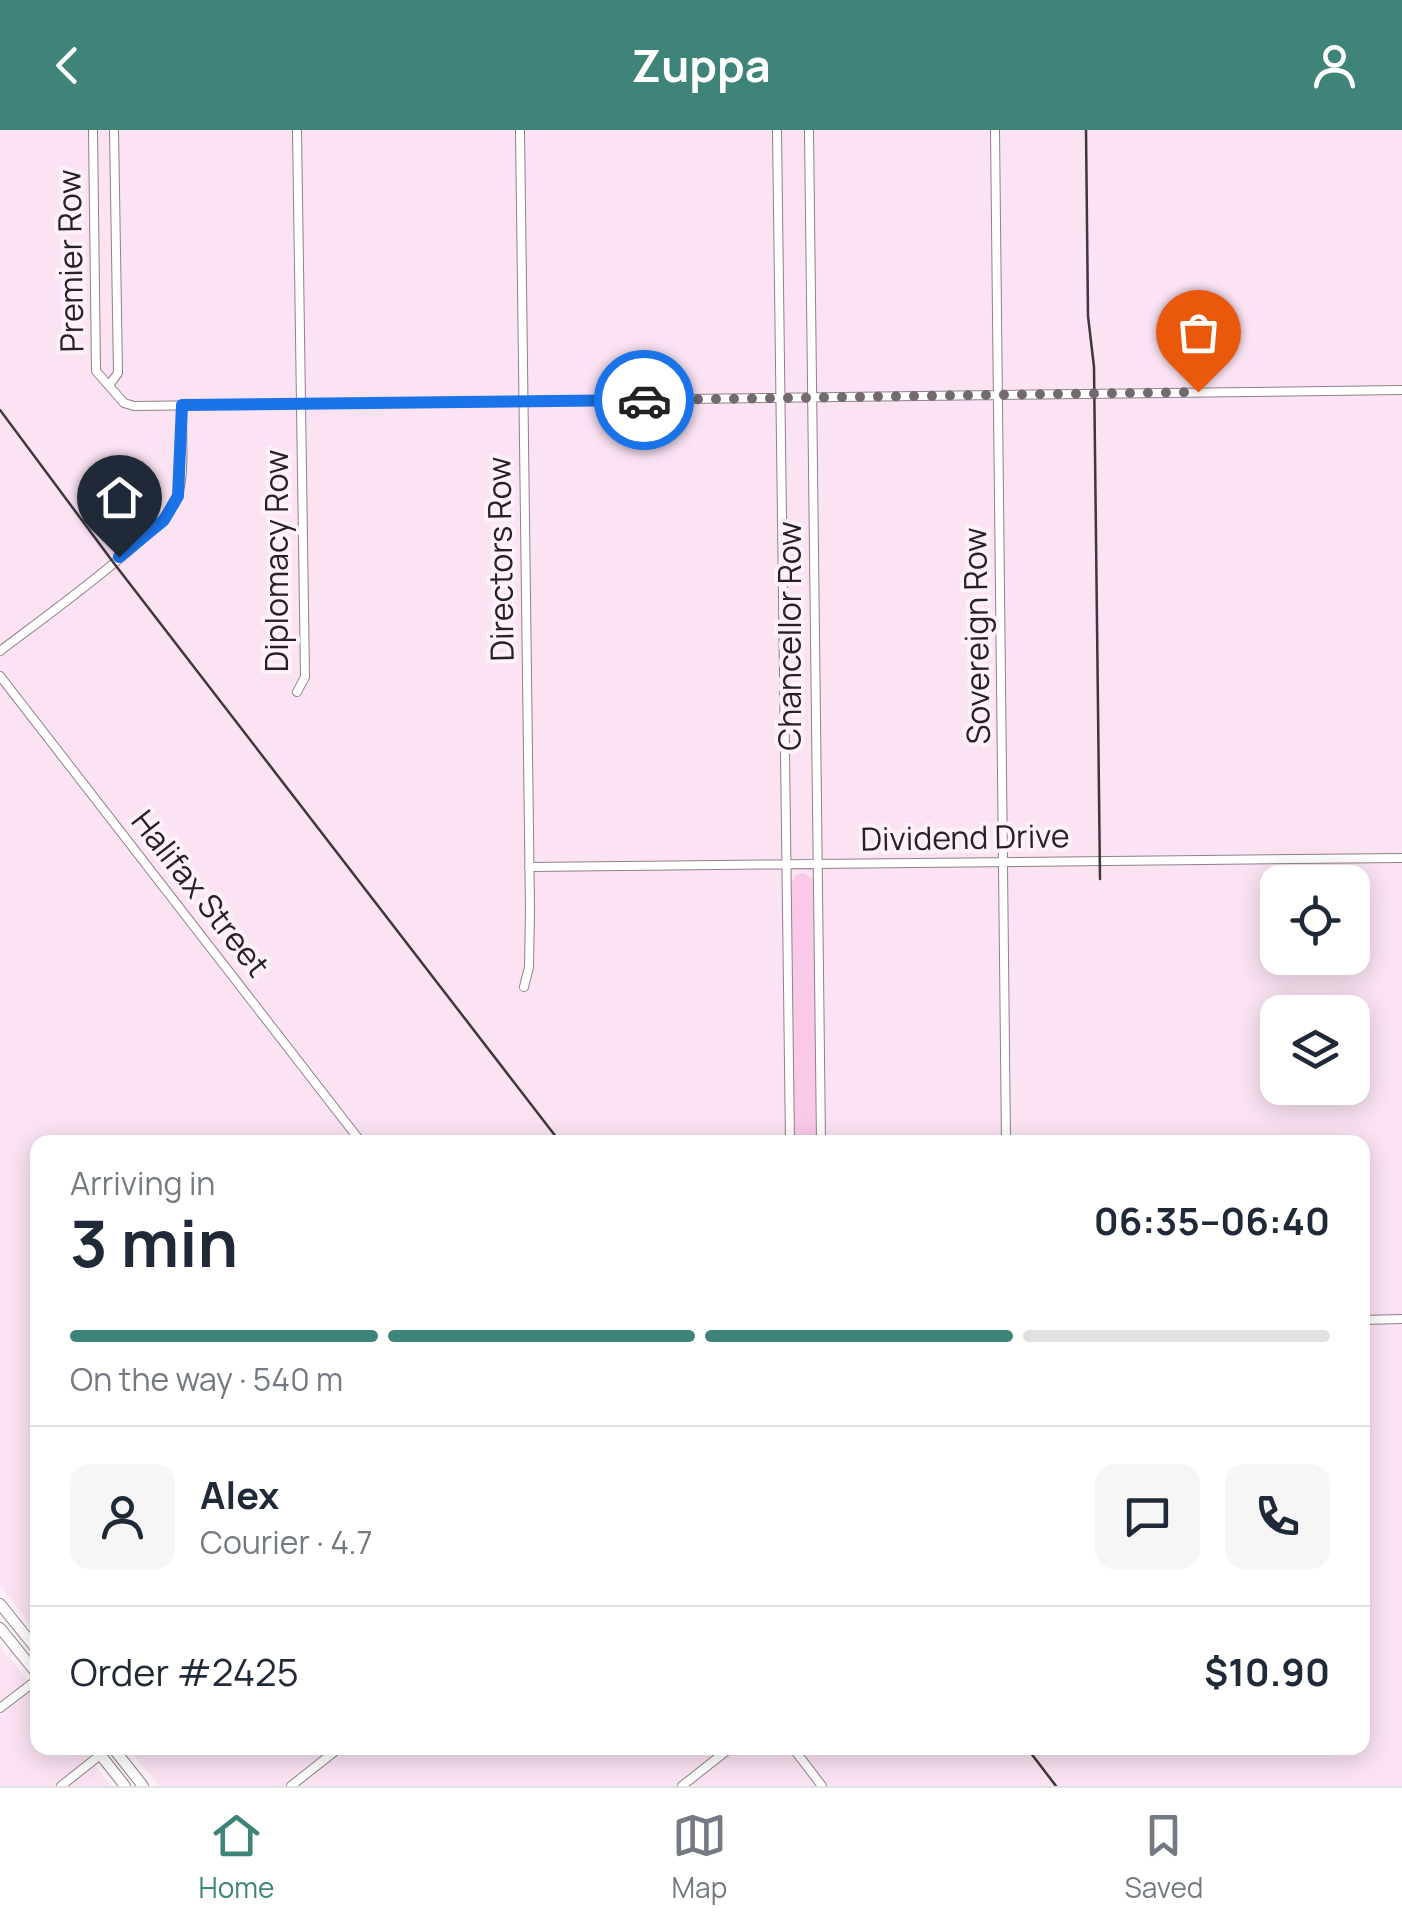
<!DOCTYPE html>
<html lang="en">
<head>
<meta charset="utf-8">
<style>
  :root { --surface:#fff; --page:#f6f6f7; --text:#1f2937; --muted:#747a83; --line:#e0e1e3; --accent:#3f8479 }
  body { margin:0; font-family:Manrope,sans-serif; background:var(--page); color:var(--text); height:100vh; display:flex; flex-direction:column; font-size:38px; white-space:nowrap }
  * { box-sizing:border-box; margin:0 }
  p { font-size:32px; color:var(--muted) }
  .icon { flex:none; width:55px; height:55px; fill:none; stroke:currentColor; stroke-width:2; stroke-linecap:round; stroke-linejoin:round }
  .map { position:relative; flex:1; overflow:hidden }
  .side { position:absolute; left:30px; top:1005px; width:1340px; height:620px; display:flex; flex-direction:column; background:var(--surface); border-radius:20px; box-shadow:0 5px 25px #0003 }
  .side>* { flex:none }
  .buttons { position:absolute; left:1260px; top:735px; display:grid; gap:20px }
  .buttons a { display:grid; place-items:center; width:110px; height:110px; border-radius:20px; background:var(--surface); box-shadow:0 5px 25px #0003; font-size:50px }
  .pin { position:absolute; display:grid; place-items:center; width:85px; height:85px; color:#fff; margin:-102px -42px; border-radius:50% 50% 50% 0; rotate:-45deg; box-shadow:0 0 10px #0007 }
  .pin .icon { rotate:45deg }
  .courier { position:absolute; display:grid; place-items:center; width:100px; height:100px; margin:-50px; border:8px solid #1a73e8; border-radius:50%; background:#fff; color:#222; box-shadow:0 2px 12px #0007 }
  .head em { font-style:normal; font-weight:700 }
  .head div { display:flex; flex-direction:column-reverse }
  .head { display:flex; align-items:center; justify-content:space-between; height:170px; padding:0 40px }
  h1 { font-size:65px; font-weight:700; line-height:75px }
  .bar { display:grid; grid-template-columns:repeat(4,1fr); gap:15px 10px; align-content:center; height:120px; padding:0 40px }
  .bar i { height:12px; border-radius:8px; background:var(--line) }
  .bar .current { background:var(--accent) }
  .bar p { grid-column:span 4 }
  .line { display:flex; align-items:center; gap:25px; padding:0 40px; border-top:2px solid var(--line) }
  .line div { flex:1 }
  .round { display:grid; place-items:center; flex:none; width:105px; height:105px; border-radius:20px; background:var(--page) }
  header { display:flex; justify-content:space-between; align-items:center; height:130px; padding:0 40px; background:var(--accent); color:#fff; font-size:45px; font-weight:700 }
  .dock { display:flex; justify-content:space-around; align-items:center; height:140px; border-top:2px solid var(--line); background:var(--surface); font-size:28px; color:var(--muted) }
  .dock a { display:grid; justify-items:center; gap:5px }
  .dock .current { color:var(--accent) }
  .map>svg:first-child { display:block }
</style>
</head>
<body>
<header><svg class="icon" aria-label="back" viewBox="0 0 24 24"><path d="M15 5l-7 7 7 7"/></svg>Zuppa<svg class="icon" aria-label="person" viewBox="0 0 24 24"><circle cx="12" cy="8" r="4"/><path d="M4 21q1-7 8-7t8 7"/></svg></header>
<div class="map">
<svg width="1402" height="1656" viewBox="0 0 1402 1656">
  <rect width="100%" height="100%" fill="#fef1f9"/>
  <path fill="#fbe3f3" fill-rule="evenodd" d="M0,0H1402V1656H159L128,1618H1362V1012H38L37,1503L0,1456ZM1278,752H1352V828H1278ZM1278,882H1352V958H1278Z
    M0,1516L37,1563L38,1618H81L111,1656H0Z"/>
  <path fill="#fac9ea" d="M803,743L812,748L814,754L817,1012H794L791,754L796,745Z"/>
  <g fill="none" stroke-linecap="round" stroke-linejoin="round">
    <defs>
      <path id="minor" d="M93,0L96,241L124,273L134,276L1402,260
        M520,0L530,780L529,837L524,857
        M777,0L790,1012
        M809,0L821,1012
        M995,0L1006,1012
        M110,254L118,243L114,0
        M0,521C34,495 166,400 177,369C186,341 181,304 182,275
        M0,546L361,1012
        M297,562L305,547L297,0
        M529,737L1402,728
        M1362,1190L1402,1189
        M0,1578L38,1549
        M793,1618L822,1656
        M61,1656L109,1618
        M291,1656L339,1618
        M682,1656L730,1618"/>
      <path id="secondary" d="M0,1474L38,1521
        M0,1498L38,1545
        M95,1618L125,1656
        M113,1618L143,1656"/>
    </defs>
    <use href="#minor" stroke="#8f808a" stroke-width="10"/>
    <use href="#secondary" stroke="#8f808a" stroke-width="12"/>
    <use href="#minor" stroke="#fff" stroke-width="8"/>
    <use href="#secondary" stroke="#fff" stroke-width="10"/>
    <path stroke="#3e373b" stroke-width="2.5" d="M1086,0L1088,186L1094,237L1100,749
      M0,280L113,432L560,1012
      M1027,1618L1056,1656"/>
  </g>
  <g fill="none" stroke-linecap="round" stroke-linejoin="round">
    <path stroke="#726a6f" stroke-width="10" stroke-dasharray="0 18" d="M644,270L1198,262"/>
    <path stroke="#1a73e8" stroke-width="12" d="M119,427L164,390L178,366L182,275L644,270"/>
  </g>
  <g text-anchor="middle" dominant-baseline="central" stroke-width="8" stroke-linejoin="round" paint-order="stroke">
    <g font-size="32" fill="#272125" stroke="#fef1f9">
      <text transform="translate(70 131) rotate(-91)">Premier Row</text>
      <text transform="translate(500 429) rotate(-91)">Directors Row</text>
      <text transform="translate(276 431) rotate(-90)">Diplomacy Row</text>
      <text transform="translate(789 506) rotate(-90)">Chancellor Row</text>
      <text transform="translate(976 506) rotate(-91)">Sovereign Row</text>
      <text transform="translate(965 707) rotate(-1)">Dividend Drive</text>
      <text transform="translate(201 763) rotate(52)">Halifax Street</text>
    </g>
  </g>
</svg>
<div class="buttons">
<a><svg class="icon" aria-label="locate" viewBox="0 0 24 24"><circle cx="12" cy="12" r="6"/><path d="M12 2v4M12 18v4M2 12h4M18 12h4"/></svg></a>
<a><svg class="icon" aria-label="layers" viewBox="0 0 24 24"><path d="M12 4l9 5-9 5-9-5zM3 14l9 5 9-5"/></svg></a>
</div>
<div class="pin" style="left:1198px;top:262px;background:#ea580c"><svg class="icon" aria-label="bag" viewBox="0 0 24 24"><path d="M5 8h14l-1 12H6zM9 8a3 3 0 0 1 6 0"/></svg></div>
<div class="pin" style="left:119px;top:427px;background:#1f2937"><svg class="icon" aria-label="home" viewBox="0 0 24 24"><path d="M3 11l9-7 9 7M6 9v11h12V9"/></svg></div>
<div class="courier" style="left:644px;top:270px"><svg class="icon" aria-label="car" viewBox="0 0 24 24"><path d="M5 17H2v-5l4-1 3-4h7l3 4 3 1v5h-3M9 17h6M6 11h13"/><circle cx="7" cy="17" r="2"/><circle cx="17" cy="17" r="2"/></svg></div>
<section class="side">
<div class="head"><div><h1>3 min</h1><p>Arriving in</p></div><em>06:35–06:40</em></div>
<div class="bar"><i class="current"></i><i class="current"></i><i class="current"></i><i></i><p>On the way · 540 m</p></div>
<div class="line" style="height:180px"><a class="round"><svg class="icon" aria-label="person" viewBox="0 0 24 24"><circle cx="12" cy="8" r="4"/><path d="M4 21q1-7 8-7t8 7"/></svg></a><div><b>Alex</b><p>Courier · 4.7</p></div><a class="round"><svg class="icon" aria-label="chat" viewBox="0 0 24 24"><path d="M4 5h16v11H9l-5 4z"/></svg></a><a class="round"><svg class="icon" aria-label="phone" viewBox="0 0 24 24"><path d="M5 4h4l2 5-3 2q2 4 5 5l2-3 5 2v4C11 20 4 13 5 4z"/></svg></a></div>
<div class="line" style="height:130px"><div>Order #2425</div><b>$10.90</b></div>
</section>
</div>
<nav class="dock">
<a class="current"><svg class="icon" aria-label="home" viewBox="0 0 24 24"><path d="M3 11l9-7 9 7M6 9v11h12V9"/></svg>Home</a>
<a><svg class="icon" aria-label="map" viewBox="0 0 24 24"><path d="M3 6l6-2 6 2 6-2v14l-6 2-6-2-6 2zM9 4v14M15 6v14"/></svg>Map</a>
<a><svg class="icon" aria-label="saved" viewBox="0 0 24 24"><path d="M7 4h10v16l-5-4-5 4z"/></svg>Saved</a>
</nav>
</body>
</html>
